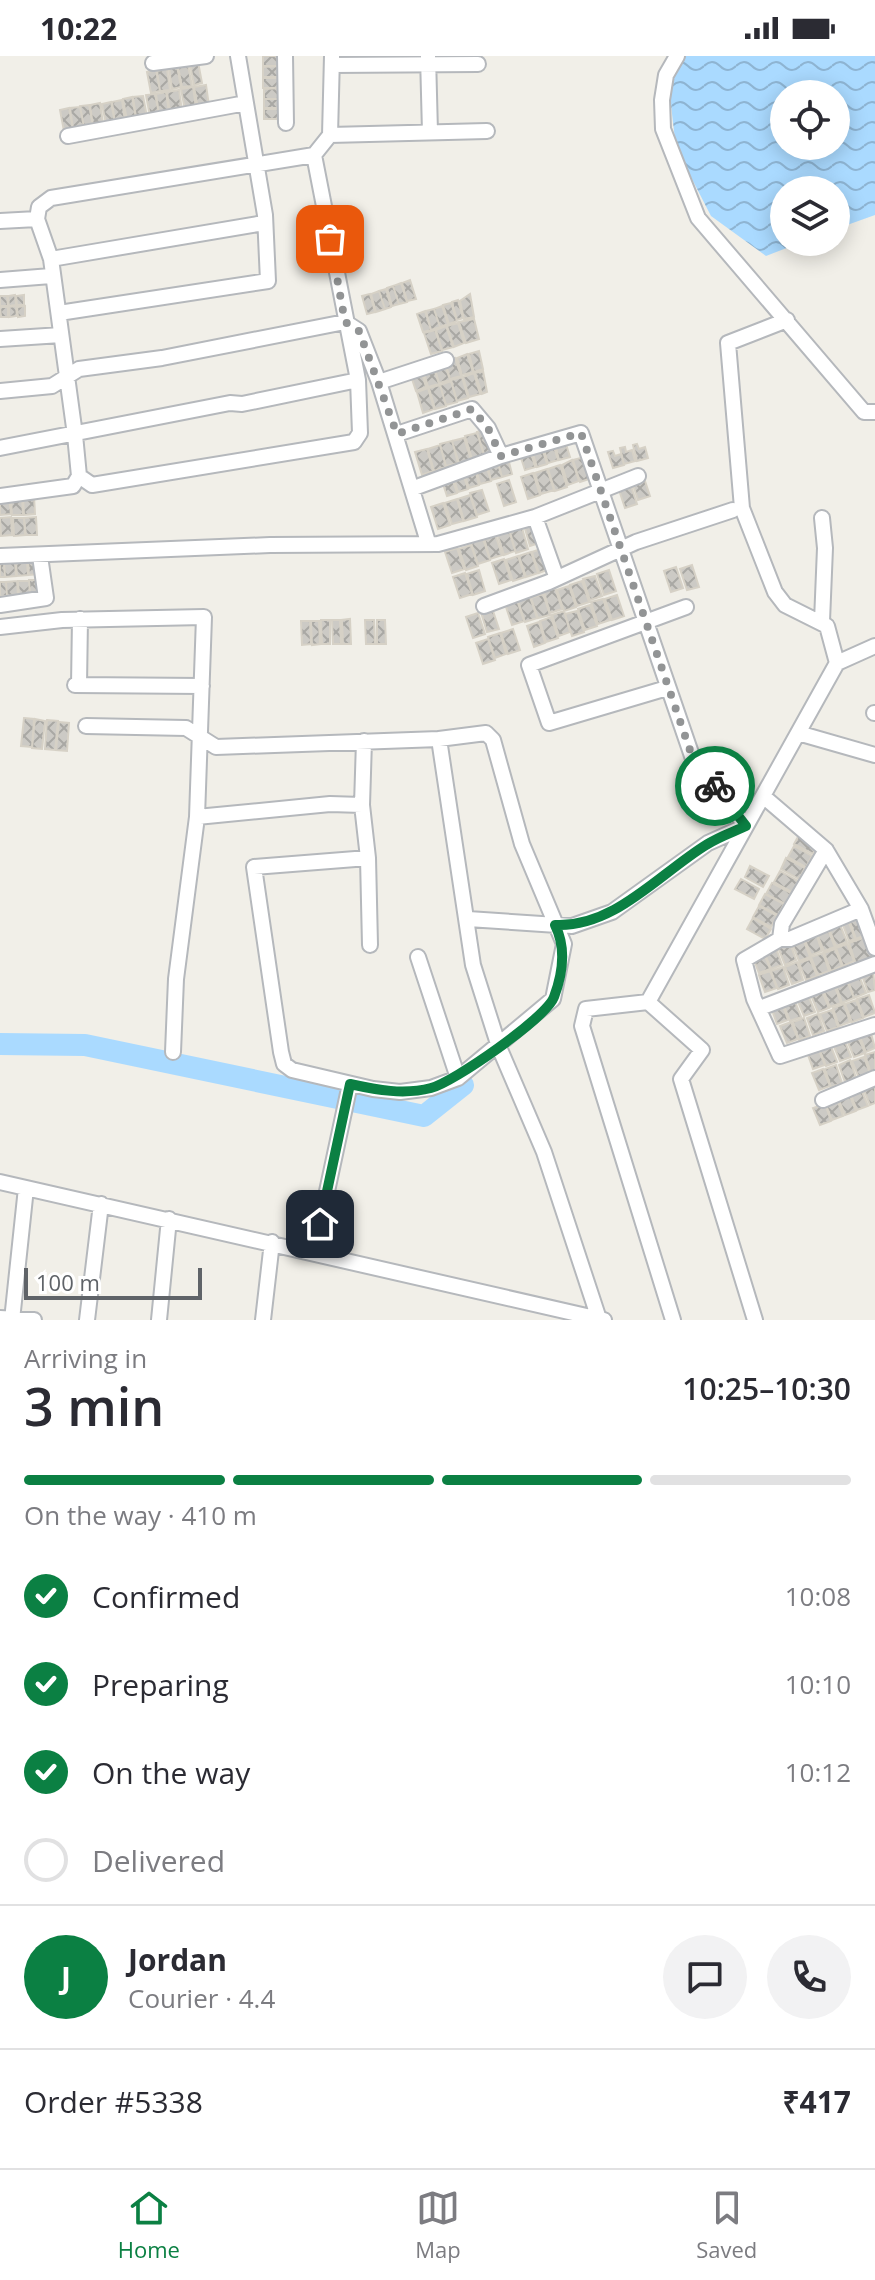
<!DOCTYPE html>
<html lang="en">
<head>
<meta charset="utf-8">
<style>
  :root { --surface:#fff; --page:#f2f2f3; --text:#2b2b33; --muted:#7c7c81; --line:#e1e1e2; --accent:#0b8043 }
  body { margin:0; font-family:"Open Sans",sans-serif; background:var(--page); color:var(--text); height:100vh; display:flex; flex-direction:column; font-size:30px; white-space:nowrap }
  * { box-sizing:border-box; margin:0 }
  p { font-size:26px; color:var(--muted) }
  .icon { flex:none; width:44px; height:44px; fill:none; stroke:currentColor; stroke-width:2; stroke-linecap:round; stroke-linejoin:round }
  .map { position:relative; height:1264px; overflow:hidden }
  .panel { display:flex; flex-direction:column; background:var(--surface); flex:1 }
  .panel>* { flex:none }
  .controls { position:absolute; left:770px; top:24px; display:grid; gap:16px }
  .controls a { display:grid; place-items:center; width:80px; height:80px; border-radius:50%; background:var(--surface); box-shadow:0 4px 20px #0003; font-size:40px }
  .scale { position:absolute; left:24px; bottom:20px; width:178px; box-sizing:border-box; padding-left:8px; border:4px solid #5f6368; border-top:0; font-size:22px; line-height:28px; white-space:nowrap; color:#5f6368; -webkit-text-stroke:6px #fff; paint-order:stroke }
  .pin { position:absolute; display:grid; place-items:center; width:68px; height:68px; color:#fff; margin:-34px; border-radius:16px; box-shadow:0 4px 12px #0006 }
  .courier { position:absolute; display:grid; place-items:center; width:80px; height:80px; margin:-40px; border:6px solid #0b8043; border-radius:50%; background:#fff; color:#222; box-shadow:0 2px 10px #0007 }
  .headline em { font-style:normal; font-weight:600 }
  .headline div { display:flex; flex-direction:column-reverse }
  .headline { display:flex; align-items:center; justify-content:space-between; height:136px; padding:0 24px }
  h1 { font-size:52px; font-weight:600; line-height:60px }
  .bar { display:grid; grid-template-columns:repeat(4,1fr); gap:12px 8px; align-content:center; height:96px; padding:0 24px }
  .bar i { height:10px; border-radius:6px; background:var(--line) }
  .bar .active { background:var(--accent) }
  .bar p { grid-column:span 4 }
  .line { display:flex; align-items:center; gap:20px; padding:0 24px; border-top:2px solid var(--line) }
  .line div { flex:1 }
  .round { display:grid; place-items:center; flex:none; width:84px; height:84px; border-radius:42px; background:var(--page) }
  ol { padding:0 24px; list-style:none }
  li { display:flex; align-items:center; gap:24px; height:88px }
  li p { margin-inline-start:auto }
  li .icon { padding:8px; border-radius:50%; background:var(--accent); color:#fff; stroke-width:4 }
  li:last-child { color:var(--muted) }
  li i { width:44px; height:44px; border:4px solid var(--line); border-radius:50% }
  .status { display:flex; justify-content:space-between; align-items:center; height:56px; padding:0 40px; background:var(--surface); direction:ltr }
  .status svg { height:22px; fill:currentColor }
  .dock { display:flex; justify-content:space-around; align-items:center; height:112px; border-top:2px solid var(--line); background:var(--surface); font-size:22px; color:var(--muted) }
  .dock a { display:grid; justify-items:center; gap:4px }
  .dock .active { color:var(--accent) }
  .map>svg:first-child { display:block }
</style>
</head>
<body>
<div class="status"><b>10:22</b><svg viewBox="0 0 49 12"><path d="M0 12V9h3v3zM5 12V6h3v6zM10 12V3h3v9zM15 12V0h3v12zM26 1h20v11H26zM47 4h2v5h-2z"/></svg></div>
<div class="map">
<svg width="875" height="1264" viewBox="0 0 875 1264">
  <defs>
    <pattern id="water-waves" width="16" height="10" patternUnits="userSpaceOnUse" patternTransform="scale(2)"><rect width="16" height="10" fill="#aadaff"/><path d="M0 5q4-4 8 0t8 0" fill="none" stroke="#8eb4d2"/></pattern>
    <pattern id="building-cross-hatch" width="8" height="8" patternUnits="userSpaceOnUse" patternTransform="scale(2)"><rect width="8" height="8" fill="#cccac5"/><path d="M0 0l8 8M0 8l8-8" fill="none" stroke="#a9a8a4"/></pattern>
  </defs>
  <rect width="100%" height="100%" fill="#f1efe8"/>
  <path fill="url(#water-waves)" fill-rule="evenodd" d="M684,0H875V159L836,173V134H784V186H802L766,200L711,160L676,92L667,15ZM784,38H836V90H784Z"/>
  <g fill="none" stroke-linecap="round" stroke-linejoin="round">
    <path stroke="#aadaff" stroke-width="22" d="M0,988L85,989L424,1060L463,1029"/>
  </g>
  <path fill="url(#building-cross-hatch)" stroke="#d6d1c6" stroke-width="2" d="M263,0H280V10H263Z
    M198,6L202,27L194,29L190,8Z
    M188,9L192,30L182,31L178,11Z
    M177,10L181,31L172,33L169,12Z
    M280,10V21H263V11Z
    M167,13L170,34L160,35L157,15Z
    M156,14L160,35L151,37L147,16Z
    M263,22H280V32H263Z
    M206,29L209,50L198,52L194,31Z
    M193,31L196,52L185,54L181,33Z
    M280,32V43H264V33Z
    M179,34L182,55L170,57L167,36Z
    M166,36L169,57L159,58L156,38Z
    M155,38L159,58L150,60L146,39Z
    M143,40L147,61L136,62L133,41Z
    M132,41L136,62L127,64L123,43Z
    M264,43H281L280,52H264Z
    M122,44L125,65L115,67L112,46Z
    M111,46L115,67L106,68L102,48Z
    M100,47L103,68L93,70L90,49Z
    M89,49L93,70L84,71L80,50Z
    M80,51L84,71L73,73L70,52Z
    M69,52L73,73L64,75L60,54Z
    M264,53H281V63H264Z
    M410,224L416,243L407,245L402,227Z
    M401,227L407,246L399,248L393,230Z
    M393,230L399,248L392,250L387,232Z
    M386,233L391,251L385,253L379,235Z
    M379,235L385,253L376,256L371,238Z
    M370,238L375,256L367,258L362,240Z
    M470,238L474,261L464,263L460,245Z
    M15,239L16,249L9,250L8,240Z
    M24,239V249H17L16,240Z
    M0,240H7L8,250H0Z
    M458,244L463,262L457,264L452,246Z
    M451,247L457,265L449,268L443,249Z
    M16,250L17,260L9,261V251Z
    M25,250V260L18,261L17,251Z
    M442,250L448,268L440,271L434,253Z
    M0,251H8V261H1Z
    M434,253L440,271L431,274L426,255Z
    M425,255L431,274L423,276L417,258Z
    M474,263L479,283L466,287L459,266Z
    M458,267L464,287L454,291L447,270Z
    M446,270L453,291L442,294L436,274Z
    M435,274L442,295L431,298L424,277Z
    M479,295L483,313L474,316L469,298Z
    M467,298L473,316L462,319L457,302Z
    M455,302L461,320L450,323L445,305Z
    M444,306L450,324L439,327L434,310Z
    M433,310L439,328L428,331L423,313Z
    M421,314L426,331L416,335L410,317Z
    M483,315L487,336L482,338L475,317Z
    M474,317L480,338L469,341L463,321Z
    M462,321L468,342L457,345L451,324Z
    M451,325L457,346L446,349L440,329Z
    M440,329L446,350L435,353L429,332Z
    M428,332L434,353L423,357L417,336Z
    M487,373L495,395L484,398L477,376Z
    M477,377L484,399L472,403L465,380Z
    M464,382L471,404L459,407L452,385Z
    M452,385L458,407L446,410L440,388Z
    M565,385L570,401L559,404L555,388Z
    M553,388L558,404L548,407L543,391Z
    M637,388L639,393L645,391L648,402L637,405L633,389Z
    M440,389L446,411L434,415L428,393Z
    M625,391L626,396L632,394L635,405L624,408L620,392Z
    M542,392L547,408L537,411L532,395Z
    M427,393L433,415L422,419L415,396Z
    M613,395L615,400L621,398L624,409L613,412L608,396Z
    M531,396L535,411L525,414L520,399Z
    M585,401L592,422L580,426L573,404Z
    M508,402L512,418L502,421L498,406Z
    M572,404L579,425L568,429L562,409Z
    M497,405L502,421L491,424L487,408Z
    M486,409L491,425L480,428L476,412Z
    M560,409L567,431L555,435L548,413Z
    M475,413L479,429L469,432L464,416Z
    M547,413L554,434L541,438L535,417Z
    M533,417L540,439L528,443L521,421Z
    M463,418L468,433L458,436L453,420Z
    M643,419L650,440L638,444L631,423Z
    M452,422L457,437L447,440L442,425Z
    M509,424L516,446L504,450L497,428Z
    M630,427L637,448L625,452L618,431Z
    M482,434L489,455L477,459L470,437Z
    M470,439L477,461L464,465L458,443Z
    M34,440L35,458L24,459L23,441Z
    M0,441H9L11,458L0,459Z
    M22,441L23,459H12L11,442Z
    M457,443L463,465L452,468L445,447Z
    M443,447L450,469L438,473L431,451Z
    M11,461L12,479L1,480L0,462Z
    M36,461L37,479H26L24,462Z
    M13,462H24L25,479L14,480Z
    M535,465L542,486L530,490L524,469Z
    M522,472L528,493L516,497L510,476Z
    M509,474L515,495L504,499L497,477Z
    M495,478L502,499L490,503L484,482Z
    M483,483L490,504L478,508L471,487Z
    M471,489L478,510L466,514L459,493Z
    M457,492L464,513L452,517L445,496Z
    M544,492L550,513L539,517L532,496Z
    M531,496L538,517L526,521L519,500Z
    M518,500L525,521L513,525L506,504Z
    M504,503L511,524L499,528L492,507Z
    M28,505H39L40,518L29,519Z
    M15,506L16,520L5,521L4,507Z
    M27,506L28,519L17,520L16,507Z
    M0,507H4L5,521H0Z
    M692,509L699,531L687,534L680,513Z
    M676,511L683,532L671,536L664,515Z
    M479,514L485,535L473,539L467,518Z
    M609,514L616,535L604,539L597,518Z
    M465,517L472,538L460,542L453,521Z
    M595,520L602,540L590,544L583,523Z
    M29,524H40L41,537L30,538Z
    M17,525L18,539L7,540L6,526Z
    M18,525H29L30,538L19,539Z
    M582,525L589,546L577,550L570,529Z
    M0,526H6L7,540H0Z
    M569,530L576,551L564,555L557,534Z
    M555,532L562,553L550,557L544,536Z
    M543,538L550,559L538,562L531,542Z
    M617,539L624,560L612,564L605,543Z
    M530,541L537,562L525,566L518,545Z
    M603,543L610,564L598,568L591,546Z
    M517,544L524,565L512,569L505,548Z
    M590,549L597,570L585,574L578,553Z
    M492,552L499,573L487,576L481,556Z
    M564,555L570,576L559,580L552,559Z
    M577,555L584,576L572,580L565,558Z
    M478,557L485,578L473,582L466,561Z
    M551,561L558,582L546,586L540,565Z
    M350,563L351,588H343L342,564Z
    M321,564H330V588H322Z
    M332,564H340L341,588H333Z
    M365,564H374L375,588H366Z
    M377,564H385L386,588H377Z
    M301,565H310L311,588L302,589Z
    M311,565H319L320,588L312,589Z
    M539,566L545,587L534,591L527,570Z
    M513,573L520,594L508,598L501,577Z
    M500,577L506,598L495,602L488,581Z
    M488,583L495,604L483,608L476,587Z
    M24,662L34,663L32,691L21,690Z
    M35,663L45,665L42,693L32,692Z
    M47,664L58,665L55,694L45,693Z
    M59,666L69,667L67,695L56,694Z
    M800,777L819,787L813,798L794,788Z
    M794,790L812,800L806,811L788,801Z
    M786,802L805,812L799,823L781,813Z
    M750,810L769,820L763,831L745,821Z
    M780,815L798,825L792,836L774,826Z
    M741,823L759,833L754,843L735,833Z
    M772,827L791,837L785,848L766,838Z
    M765,838L784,848L778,859L759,849Z
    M759,850L777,860L771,871L753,861Z
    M858,859L868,878L856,883L849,863Z
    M753,862L771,873L765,883L747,873Z
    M848,864L855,883L849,885L842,866Z
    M840,869L847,886L836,890L829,873Z
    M828,874L835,891L824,895L817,878Z
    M816,878L822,895L811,899L804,882Z
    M869,880L875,903L856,908L849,887Z
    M803,883L810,901L799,905L792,887Z
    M790,887L796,904L785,909L778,891Z
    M847,888L854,905L843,910L836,892Z
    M776,892L782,909L771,913L764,896Z
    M835,893L842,910L831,915L824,897Z
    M763,895L770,913L759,917L752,899Z
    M823,897L829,915L818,919L811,901Z
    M810,903L817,920L806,924L799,907Z
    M797,906L803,924L792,928L785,911Z
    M783,911L789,929L778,933L771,915Z
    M770,915L777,932L765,936L759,919Z
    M873,915L875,934L868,936L862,919Z
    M859,920L866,937L854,942L848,924Z
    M847,925L854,942L842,947L836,929Z
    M834,929L841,947L830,951L823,933Z
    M822,935L829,952L818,956L811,939Z
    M808,939L815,956L804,960L797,943Z
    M869,939L875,957L864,961L857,943Z
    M794,943L801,961L790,965L783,947Z
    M856,944L863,962L852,966L845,948Z
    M782,947L788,964L777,968L771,951Z
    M844,948L850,966L839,970L833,952Z
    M832,954L838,971L827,975L820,958Z
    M818,958L824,975L813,979L807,962Z
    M804,962L810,980L799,984L793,966Z
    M791,966L798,983L787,987L780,970Z
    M870,974L875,992L866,996L859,978Z
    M858,980L865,997L854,1001L847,984Z
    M844,983L851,1001L840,1005L833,988Z
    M830,988L837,1006L826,1010L819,992Z
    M818,992L825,1009L813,1013L807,996Z
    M875,996V1015L871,1017L865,999Z
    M864,1001L870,1018L859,1022L852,1005Z
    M850,1004L856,1022L845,1026L839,1009Z
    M836,1009L842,1027L831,1031L825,1013Z
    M823,1013L830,1030L819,1034L812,1017Z
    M875,1029V1047L870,1049L863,1032Z
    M861,1033L868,1050L857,1054L850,1037Z
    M849,1038L856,1055L845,1059L838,1042Z
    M837,1043L843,1060L832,1064L825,1047Z
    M825,1048L831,1065L820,1069L813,1052Z"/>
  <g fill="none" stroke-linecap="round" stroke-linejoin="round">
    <defs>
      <path id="minor" d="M285,0L286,67
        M428,0L430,76
        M677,0L666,19L662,44L663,73L698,162L864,356H875
        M153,7L206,0
        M332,9L478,8
        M330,79L487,75
        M68,80L246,47
        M314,99L330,79L332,0
        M0,165L37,163
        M51,203L264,167
        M0,224L51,220
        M59,257L268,225L265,159L238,0
        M787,264L728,287L742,452L775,536L785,549L827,570L837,607
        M0,283L61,279
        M379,326L446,304
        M0,335L52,330L79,313L162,302L345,266L359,275L379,326L428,486
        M397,378L472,353L488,372L501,400
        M0,392L230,347L242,348L358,324L314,99L51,142L39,151L37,163L51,203L75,379L79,420L73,430L0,440
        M79,420L92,429L354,386L360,377L358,324
        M414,432L501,400L581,377L692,700L746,770L708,787L612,856L572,870L468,863
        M535,461L556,520
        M0,500L270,489L438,488L535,461L638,420
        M0,549L46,542L40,500
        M484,550L549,526L636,486L733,454
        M822,565L825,492L822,462
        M0,571L62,564L204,561L197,761L176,923L173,996
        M75,629L202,630
        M79,629L80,563
        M667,632L549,667L529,609L686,551
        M874,657H875
        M86,670L186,672L216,691L439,683L486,677L493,684L522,788L564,888L553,943L458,1022L431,1032L400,1036L373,1033L292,1014L284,1008L281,996L254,811L368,802L370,889
        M798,677L875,699
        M439,683L473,909L499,991L544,1096L599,1263
        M364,685L362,749L368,802
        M763,740L826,794L861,853L875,892
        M197,761L330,748L362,749
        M861,853L790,883H780L744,904L754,943L780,1000L875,969
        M780,883L782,868L826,794
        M418,901L458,1022
        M648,946L586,953L582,970L673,1264
        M760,952L875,908
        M823,1044L875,1022
        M0,1126L604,1264
        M314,1196L350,1028
        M0,1262L34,1264
        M12,1264L26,1132
        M87,1264L101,1148
        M159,1264L169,1163
        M263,1264L272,1186
        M755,1264L681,1023L702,994L648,946L837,607L875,590"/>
    </defs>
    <use href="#minor" stroke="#b5b8bc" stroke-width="18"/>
    <use href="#minor" stroke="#fff" stroke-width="14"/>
  </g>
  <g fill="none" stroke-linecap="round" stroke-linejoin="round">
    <path stroke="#929495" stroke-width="8" stroke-dasharray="0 14.4" d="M330,183L345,266L359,275L397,378L472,353L488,372L501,400L581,377L692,700L715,730"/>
    <path stroke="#0b8043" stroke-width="10" d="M320,1168L350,1028C377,1034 404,1039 431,1032C454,1026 546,962 554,941C563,917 566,891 555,869C614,872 659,818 706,789C718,781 733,776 746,770L715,730"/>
  </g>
</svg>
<div class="controls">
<a><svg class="icon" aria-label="locate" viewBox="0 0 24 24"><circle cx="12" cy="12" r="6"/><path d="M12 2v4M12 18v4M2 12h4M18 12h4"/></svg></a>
<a><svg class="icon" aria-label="layers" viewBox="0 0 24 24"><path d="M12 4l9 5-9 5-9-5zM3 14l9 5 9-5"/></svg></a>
</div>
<div class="scale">100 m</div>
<div class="pin" style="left:330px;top:183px;background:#ea580c"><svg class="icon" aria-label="bag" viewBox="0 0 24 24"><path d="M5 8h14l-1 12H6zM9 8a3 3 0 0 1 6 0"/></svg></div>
<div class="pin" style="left:320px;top:1168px;background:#1f2937"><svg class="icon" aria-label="home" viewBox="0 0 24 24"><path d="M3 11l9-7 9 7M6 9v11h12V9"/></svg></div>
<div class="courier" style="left:715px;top:730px"><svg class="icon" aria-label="bike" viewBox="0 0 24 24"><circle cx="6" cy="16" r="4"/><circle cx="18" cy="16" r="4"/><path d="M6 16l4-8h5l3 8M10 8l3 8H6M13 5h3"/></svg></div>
</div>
<section class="panel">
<div class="headline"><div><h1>3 min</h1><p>Arriving in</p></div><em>10:25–10:30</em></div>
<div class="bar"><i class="active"></i><i class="active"></i><i class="active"></i><i></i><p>On the way · 410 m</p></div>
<ol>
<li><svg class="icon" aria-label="check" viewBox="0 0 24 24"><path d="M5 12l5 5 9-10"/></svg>Confirmed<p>10:08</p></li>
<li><svg class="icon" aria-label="check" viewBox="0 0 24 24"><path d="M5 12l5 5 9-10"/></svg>Preparing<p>10:10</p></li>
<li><svg class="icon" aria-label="check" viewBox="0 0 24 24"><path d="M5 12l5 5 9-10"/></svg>On the way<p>10:12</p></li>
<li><i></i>Delivered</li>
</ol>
<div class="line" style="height:144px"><b class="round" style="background:var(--accent);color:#fff">J</b><div><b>Jordan</b><p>Courier · 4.4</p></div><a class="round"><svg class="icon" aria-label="chat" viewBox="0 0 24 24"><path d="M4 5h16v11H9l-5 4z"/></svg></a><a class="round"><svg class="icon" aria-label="phone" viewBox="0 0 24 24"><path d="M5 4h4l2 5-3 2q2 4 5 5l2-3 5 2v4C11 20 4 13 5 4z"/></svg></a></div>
<div class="line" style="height:104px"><div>Order #5338</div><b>₹417</b></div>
</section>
<nav class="dock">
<a class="active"><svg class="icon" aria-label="home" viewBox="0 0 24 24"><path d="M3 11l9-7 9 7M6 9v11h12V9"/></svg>Home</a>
<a><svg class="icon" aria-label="map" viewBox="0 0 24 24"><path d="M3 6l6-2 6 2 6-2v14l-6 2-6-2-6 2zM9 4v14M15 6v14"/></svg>Map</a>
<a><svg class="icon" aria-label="saved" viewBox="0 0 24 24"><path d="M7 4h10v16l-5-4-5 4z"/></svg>Saved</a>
</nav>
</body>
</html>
